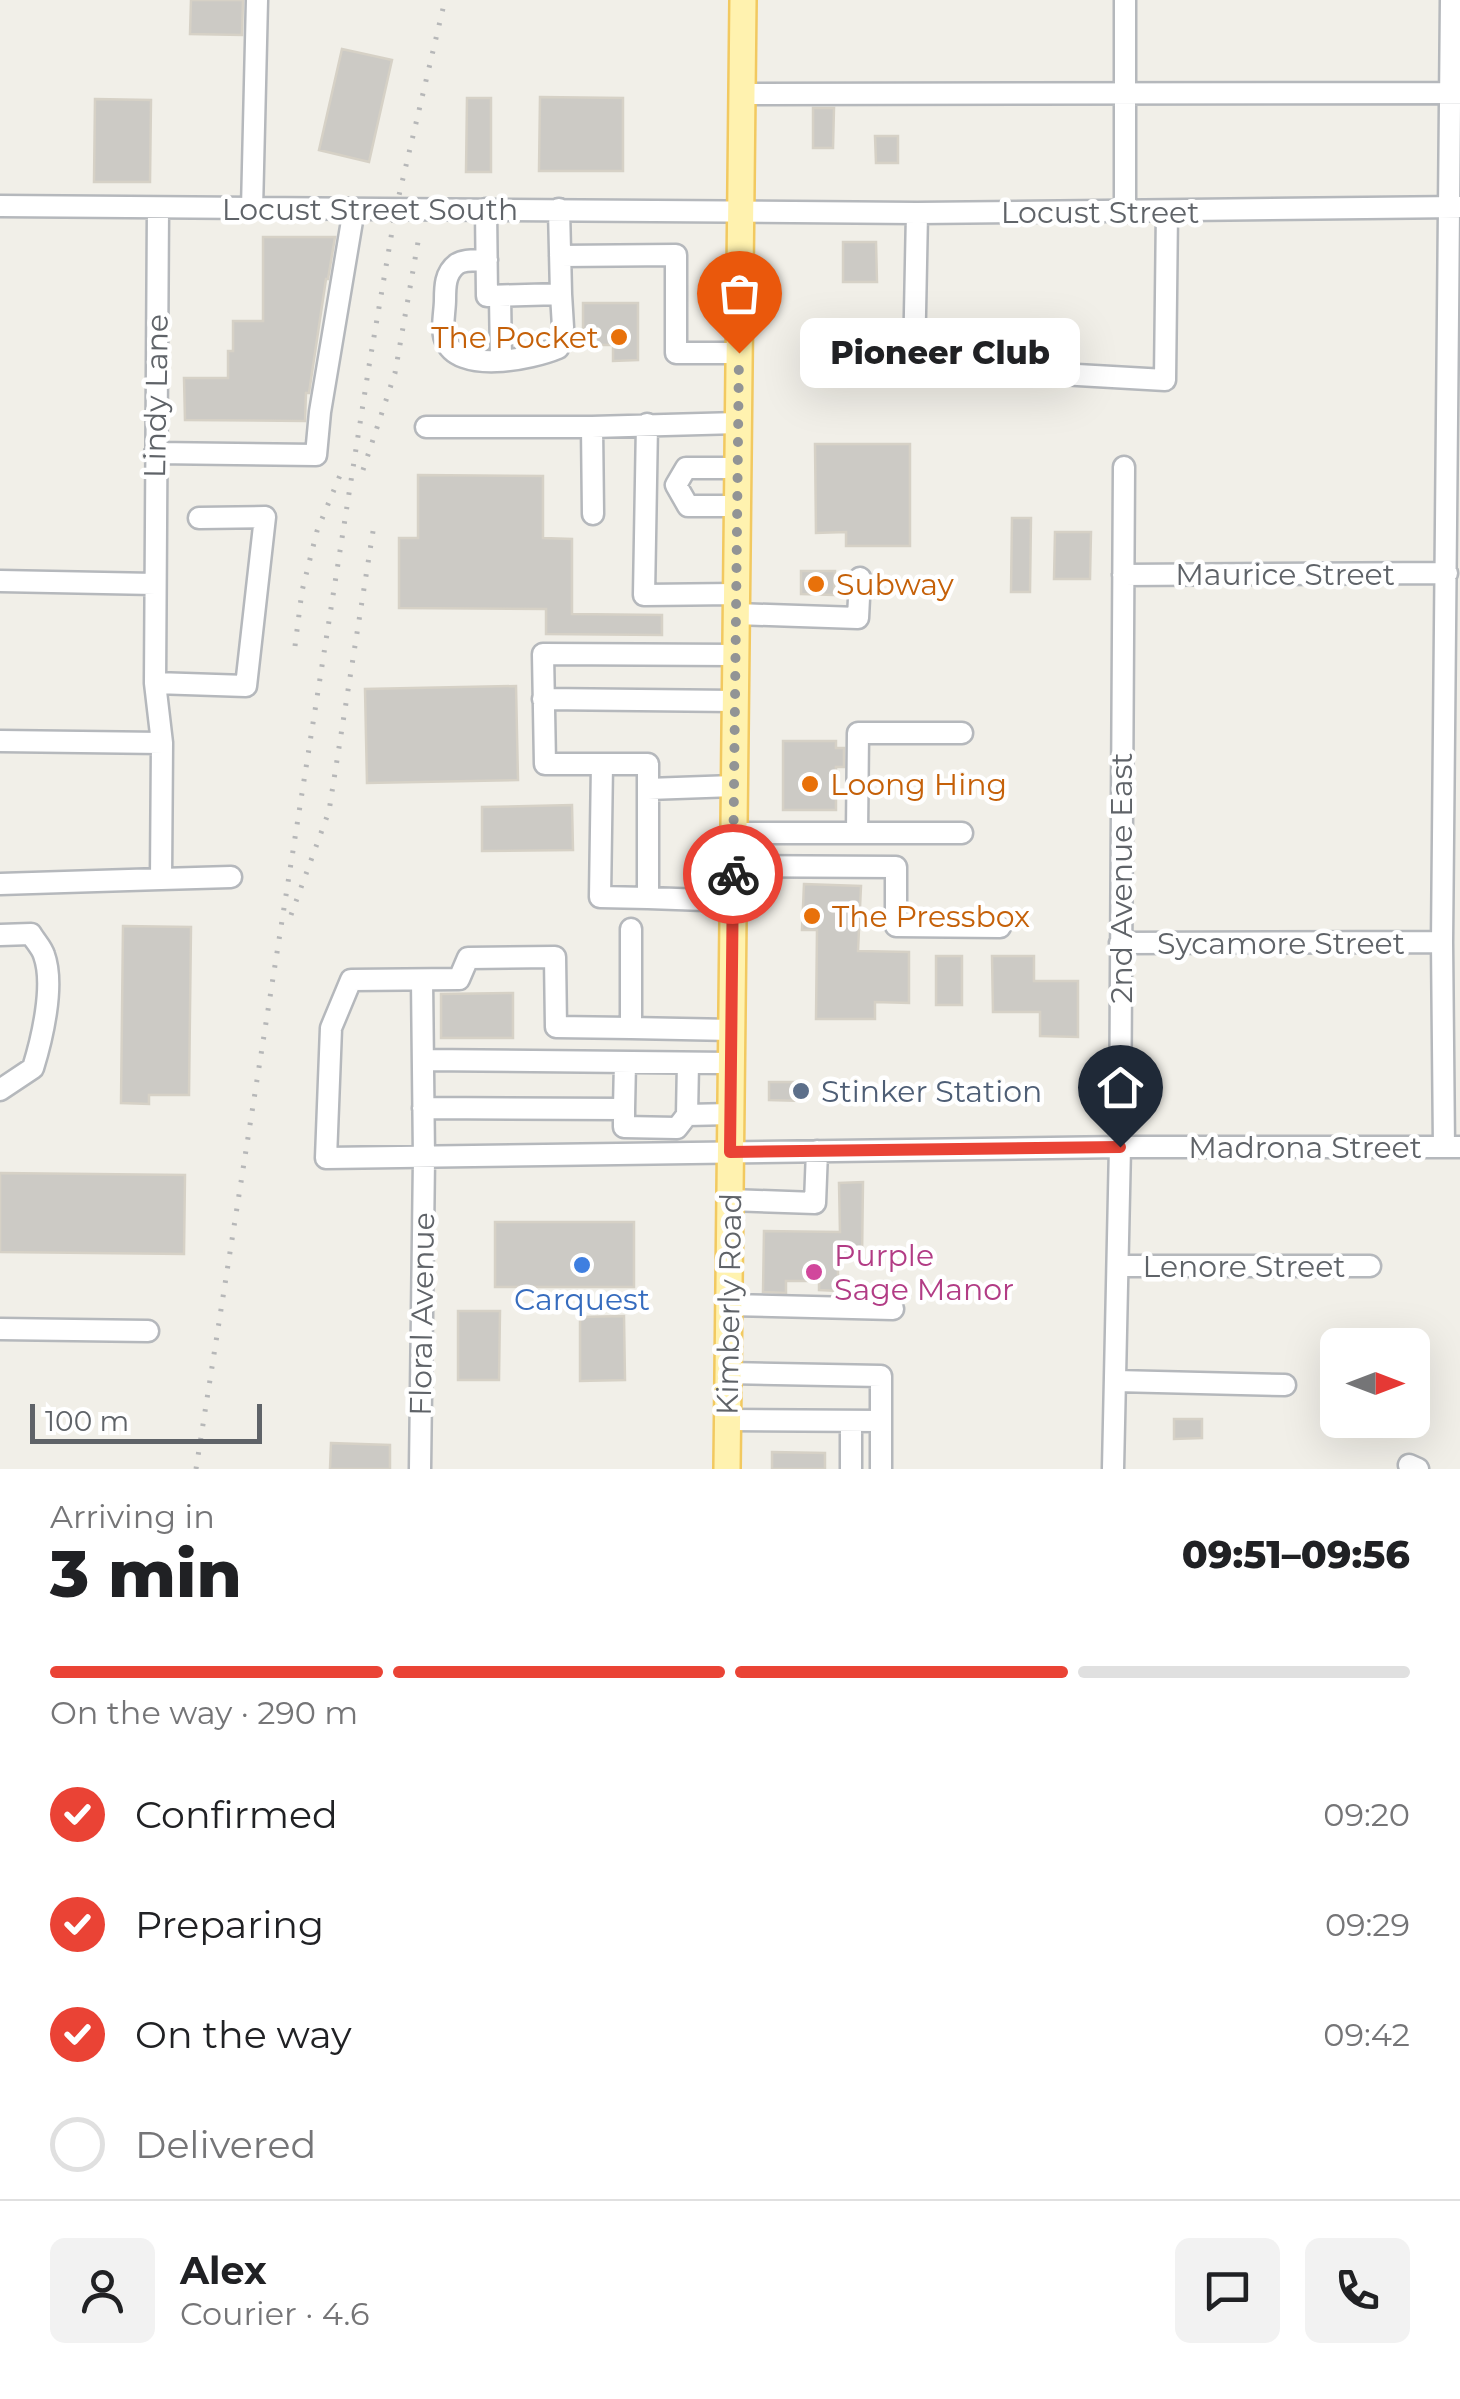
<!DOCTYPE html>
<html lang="en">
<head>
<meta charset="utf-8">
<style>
  :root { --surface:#fff; --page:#f2f2f2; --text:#202124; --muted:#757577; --line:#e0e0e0; --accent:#ea4335 }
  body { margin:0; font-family:Montserrat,sans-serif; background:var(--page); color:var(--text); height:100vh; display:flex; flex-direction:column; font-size:38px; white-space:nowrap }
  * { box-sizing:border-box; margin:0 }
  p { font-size:32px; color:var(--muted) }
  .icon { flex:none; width:55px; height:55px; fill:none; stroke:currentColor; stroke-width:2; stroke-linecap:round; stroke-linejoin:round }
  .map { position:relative; height:1469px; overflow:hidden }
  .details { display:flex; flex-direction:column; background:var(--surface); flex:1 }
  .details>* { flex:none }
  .needle { width:65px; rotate:90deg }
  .fabs { position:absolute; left:1320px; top:1328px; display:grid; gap:20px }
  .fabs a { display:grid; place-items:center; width:110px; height:110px; border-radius:15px; background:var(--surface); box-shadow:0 10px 40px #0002; font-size:50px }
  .scale { position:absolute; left:30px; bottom:25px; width:232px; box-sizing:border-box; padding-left:10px; border:5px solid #5f6368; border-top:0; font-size:28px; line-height:35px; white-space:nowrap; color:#5f6368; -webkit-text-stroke:8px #fff; paint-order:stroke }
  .pin { position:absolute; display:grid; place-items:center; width:85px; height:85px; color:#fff; margin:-102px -42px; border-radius:50% 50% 50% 0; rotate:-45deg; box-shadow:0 0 10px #0007 }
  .pin .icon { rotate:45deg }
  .courier { position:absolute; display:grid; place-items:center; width:100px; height:100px; margin:-50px; border:8px solid #ea4335; border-radius:50%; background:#fff; color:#222; box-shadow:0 2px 12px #0007 }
  .bubble { position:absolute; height:70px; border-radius:15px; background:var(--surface); box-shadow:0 10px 40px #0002; font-size:32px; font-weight:800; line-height:70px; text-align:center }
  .head em { font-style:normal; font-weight:800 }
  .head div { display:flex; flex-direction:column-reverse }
  .head { display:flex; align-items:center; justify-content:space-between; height:170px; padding:0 50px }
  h1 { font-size:65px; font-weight:800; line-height:75px }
  .bar { display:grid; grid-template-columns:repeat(4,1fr); gap:15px 10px; align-content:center; height:120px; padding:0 50px }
  .bar i { height:12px; border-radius:8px; background:var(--line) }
  .bar .selected { background:var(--accent) }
  .bar p { grid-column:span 4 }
  .line { display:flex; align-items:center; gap:25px; padding:0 50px; border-top:2px solid var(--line) }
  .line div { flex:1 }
  .round { display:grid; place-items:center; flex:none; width:105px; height:105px; border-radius:15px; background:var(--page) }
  ol { padding:0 50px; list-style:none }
  li { display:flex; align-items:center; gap:30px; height:110px }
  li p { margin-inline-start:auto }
  li .icon { padding:10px; border-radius:50%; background:var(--accent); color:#fff; stroke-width:4 }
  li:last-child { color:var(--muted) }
  li i { width:55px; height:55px; border:5px solid var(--line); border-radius:50% }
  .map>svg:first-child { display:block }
</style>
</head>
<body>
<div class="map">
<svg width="1460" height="1469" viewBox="0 0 1460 1469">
  <rect width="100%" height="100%" fill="#f1efe8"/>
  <path fill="#cccac5" stroke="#d6d1c6" stroke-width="2.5" d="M191,0H243L242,35L190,34Z
    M342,49L392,60L369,162L319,150Z
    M540,97L623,98V171H539Z
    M467,98H491V172H466Z
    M95,99L151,100L150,182H94Z
    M813,108H834L833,148H813Z
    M875,136H898V163H876Z
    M263,237H335L328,279H326L309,393H306L305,421L185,420L184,378H228V351H233V321H263Z
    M843,242H876L877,282H843Z
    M583,303H638V360L613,361V345H583Z
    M815,444H910V546H846V532L816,533Z
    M418,475L543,476V538L572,539V614L662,615V635L546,634V609L399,608V538H418Z
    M1012,518H1031L1030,592H1011Z
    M1055,532H1091L1090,579H1054Z
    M801,571H835L834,595L801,594Z
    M516,686L518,780L367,783L365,689Z
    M783,741H836V748H844V767H836V810H783Z
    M572,805L573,850L482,851V807Z
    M804,884L861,886L858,951L909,952V1003L875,1002V1019H816L817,930H802Z
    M123,926L191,927L189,1095H149V1104L121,1103Z
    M936,956H962V1005H936Z
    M992,956H1034V981H1078V1037L1040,1036V1012H993Z
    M513,993V1038H441V994Z
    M769,1082H803V1101L769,1100Z
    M0,1173L185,1175L184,1254L0,1252Z
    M863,1182L862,1259L838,1258V1291L819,1290V1281H786V1293L763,1292L764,1231L840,1232L839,1183Z
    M495,1222H634V1287H495Z
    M458,1311H500L499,1380H458Z
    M624,1316L625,1380L580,1381V1317Z
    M1174,1419H1202V1438L1174,1439Z
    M331,1443L390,1445V1469H330Z
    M772,1452L825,1453V1469H772Z"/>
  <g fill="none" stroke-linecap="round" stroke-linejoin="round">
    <defs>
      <path id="minor" d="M1125,0V212
        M742,94L1460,93
        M0,206L917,213L1460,207
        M158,208L155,683L246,686L265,517L199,518
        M252,209L257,0
        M486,209L487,296L561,294L559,209
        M917,213L914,362L954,368L1165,380L1167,211
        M560,256L676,255V353H739
        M487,260C477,261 465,259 457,264C445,273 445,287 445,300C445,311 441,328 445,339C457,375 532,359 558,348L563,327L561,294
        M500,296L501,360
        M647,424L644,595L736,594
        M426,427H592L738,423
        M592,427L593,514
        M155,453L316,455L320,412L354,209
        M737,506H688L676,485L686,468H738
        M1123,575L1447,573
        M0,581L155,584
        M736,614L858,618L860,578
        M155,683L162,743L161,879L231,877
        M543,699L735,701
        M0,741L162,743
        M602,764L600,897L648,898
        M648,789L734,786
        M734,833H962
        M857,833L858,733H962
        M733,866L896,867V926L1000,927
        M0,884L161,879
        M733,901L648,898V764H545L543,654L736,655
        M631,929V1028L732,1030
        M0,935L31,934C35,941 42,948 44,955C55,985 42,1039 33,1068L0,1090
        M1120,943L1442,942
        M631,1028L556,1027L555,957L468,958L459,979L351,980L331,1028L326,1158L1120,1147H1460
        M423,1060L731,1063
        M423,1108L624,1109L625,1062
        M624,1109V1127L677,1128L687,1115L688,1063
        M687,1115L731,1114
        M1444,1147L1442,942L1451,0
        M730,1200L815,1203L817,1151
        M1118,1266H1370
        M729,1305L893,1309
        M0,1329L148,1331
        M728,1373L881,1376V1469
        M1116,1381L1285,1385
        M728,1420L881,1421
        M851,1421V1469
        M1409,1465L1418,1469
        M420,1469L424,1158L422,980
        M1113,1469L1120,1147L1124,467"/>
      <path id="major" d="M727,1469L743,0"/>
    </defs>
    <use href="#minor" stroke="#b5b8bc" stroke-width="25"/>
    <use href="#major" stroke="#f2c960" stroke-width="30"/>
    <use href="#minor" stroke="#fff" stroke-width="20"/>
    <use href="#major" stroke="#fff2af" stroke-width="25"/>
    <path stroke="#b6b7b8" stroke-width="5" stroke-dasharray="2.5 12" stroke-linecap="butt" d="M363,470L395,373L418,242
      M295,646L302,591L317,531L343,468
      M291,915L329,811L374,525
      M196,1469L369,366L396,208L445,0"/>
  </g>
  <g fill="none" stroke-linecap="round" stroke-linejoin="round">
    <path stroke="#929495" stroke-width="10" stroke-dasharray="0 18" d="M733,874L739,353"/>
    <path stroke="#ea4335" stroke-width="12" d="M733,874L730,1152L1120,1147"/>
  </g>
  <g fill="#e8710a" stroke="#fff" stroke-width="4">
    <circle cx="619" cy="337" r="10"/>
    <circle cx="816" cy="584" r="10"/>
    <circle cx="810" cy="784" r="10"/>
    <circle cx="812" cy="916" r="10"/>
  </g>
  <circle fill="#5c6f8a" stroke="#fff" stroke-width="4" cx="801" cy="1091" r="10"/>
  <circle fill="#3f7fe0" stroke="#fff" stroke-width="4" cx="582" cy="1265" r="10"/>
  <circle fill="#d1479c" stroke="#fff" stroke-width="4" cx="814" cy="1272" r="10"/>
  <g text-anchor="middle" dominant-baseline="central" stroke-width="9" stroke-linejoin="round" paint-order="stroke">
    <g font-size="30" fill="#5f6368" stroke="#fff">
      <text x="370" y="209">Locust Street South</text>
      <text x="1100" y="212">Locust Street</text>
      <text transform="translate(156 396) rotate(-89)">Lindy Lane</text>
      <text x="1285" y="574">Maurice Street</text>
      <text transform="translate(1121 878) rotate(-90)">2nd Avenue East</text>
      <text x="1281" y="943">Sycamore Street</text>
      <text x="1305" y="1147">Madrona Street</text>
      <text x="1244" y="1266">Lenore Street</text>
      <text transform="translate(729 1304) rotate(-89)">Kimberly Road</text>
      <text transform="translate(422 1314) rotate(-89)">Floral Avenue</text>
    </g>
    <g font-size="30" fill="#c56008" stroke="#fff" text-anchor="start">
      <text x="599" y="337" text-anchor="end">The Pocket</text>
      <text x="836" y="584">Subway</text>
      <text x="830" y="784">Loong Hing</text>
      <text x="832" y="916">The Pressbox</text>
    </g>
    <g font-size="30" fill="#4e5e75" stroke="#fff" text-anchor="start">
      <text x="821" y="1091">Stinker Station</text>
    </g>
    <g font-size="30" fill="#b23c85" stroke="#fff" text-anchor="start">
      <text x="834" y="1255">Purple<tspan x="834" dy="34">Sage Manor</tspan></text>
    </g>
    <g font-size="30" fill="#366cbe" stroke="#fff">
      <text x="582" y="1299">Carquest</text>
    </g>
  </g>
</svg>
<div class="fabs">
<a><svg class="needle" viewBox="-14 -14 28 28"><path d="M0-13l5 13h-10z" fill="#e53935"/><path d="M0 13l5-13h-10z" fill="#757577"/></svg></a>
</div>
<div class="scale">100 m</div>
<div class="pin" style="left:739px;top:353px;background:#ea580c"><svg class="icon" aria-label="bag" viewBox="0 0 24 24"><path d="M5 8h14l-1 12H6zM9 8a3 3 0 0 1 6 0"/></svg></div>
<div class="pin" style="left:1120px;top:1147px;background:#1f2937"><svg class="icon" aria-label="home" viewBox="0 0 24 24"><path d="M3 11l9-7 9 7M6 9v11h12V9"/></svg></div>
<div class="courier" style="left:733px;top:874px"><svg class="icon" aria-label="bike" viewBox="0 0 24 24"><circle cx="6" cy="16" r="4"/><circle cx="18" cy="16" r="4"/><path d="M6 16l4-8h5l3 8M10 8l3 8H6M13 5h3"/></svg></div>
<div class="bubble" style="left:800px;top:318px;width:280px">Pioneer Club</div>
</div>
<section class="details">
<div class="head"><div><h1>3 min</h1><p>Arriving in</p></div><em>09:51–09:56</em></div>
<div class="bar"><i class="selected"></i><i class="selected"></i><i class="selected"></i><i></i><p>On the way · 290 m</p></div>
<ol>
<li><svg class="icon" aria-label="check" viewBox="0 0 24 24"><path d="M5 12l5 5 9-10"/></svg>Confirmed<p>09:20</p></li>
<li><svg class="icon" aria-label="check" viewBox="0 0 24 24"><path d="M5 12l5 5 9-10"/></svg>Preparing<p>09:29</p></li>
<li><svg class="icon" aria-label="check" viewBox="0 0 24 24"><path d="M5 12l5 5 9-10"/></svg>On the way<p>09:42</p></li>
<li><i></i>Delivered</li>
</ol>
<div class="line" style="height:180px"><a class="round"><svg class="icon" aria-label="person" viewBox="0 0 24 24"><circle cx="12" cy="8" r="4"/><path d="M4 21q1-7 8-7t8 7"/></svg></a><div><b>Alex</b><p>Courier · 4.6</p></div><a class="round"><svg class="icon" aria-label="chat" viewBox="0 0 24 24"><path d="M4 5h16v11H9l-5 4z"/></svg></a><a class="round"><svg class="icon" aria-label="phone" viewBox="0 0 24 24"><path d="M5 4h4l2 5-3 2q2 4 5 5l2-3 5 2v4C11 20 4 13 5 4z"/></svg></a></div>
</section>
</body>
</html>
